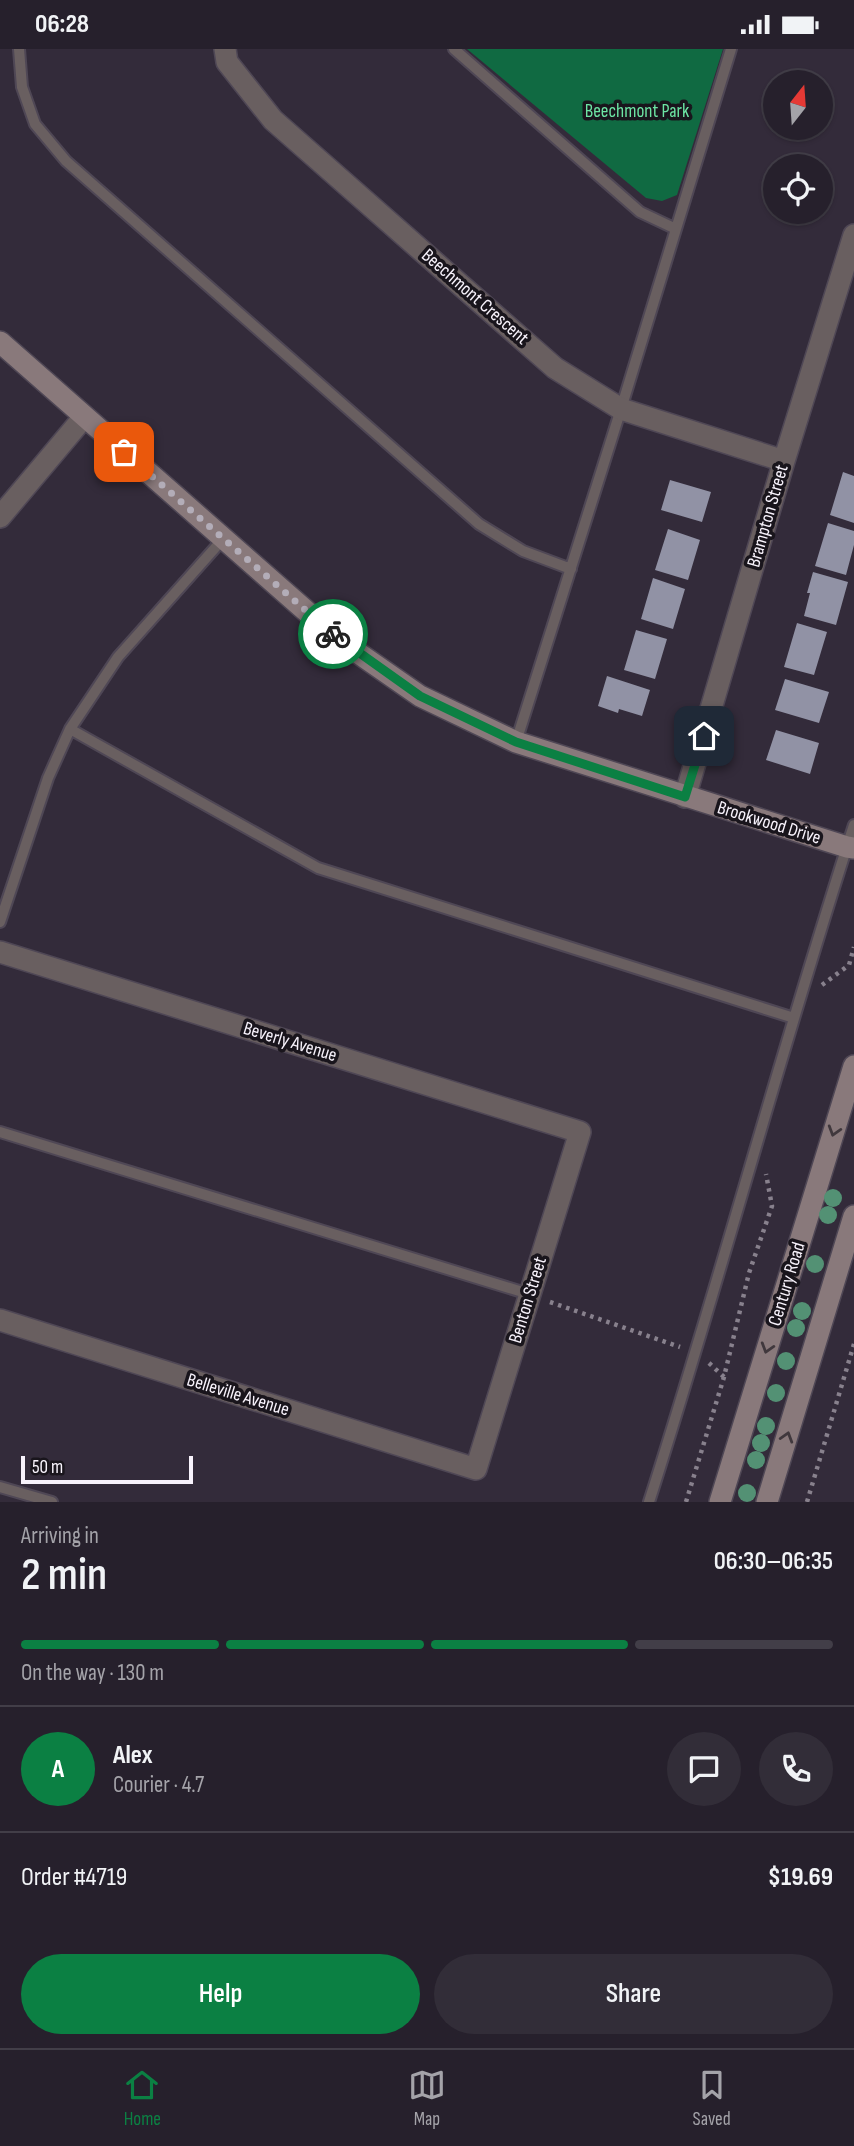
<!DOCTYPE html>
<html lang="en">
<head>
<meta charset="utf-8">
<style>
  :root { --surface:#26202c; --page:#322d38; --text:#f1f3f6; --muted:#a4a3a9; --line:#423e48; --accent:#0b8043 }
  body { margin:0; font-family:"Sofia Sans Condensed",sans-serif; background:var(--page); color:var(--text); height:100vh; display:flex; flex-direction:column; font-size:26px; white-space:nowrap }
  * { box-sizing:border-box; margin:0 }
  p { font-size:23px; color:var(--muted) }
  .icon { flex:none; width:38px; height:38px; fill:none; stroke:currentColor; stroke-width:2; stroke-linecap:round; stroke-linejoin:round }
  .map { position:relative; height:1453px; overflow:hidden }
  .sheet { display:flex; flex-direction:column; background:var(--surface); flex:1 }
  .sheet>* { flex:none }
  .needle { width:46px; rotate:17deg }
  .tools { position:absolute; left:763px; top:21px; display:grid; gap:14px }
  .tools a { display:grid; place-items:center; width:70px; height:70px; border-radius:50%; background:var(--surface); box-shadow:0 2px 5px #0004,0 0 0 2px var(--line); font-size:35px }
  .scale { position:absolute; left:21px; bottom:18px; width:172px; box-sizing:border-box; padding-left:7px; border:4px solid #f8f3fc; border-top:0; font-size:19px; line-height:24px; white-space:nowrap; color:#f8f3fc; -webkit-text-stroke:5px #19151c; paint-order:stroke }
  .pin { position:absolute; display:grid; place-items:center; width:60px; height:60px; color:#fff; margin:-30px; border-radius:14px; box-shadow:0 4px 10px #0006 }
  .courier { position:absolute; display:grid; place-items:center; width:70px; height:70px; margin:-35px; border:5px solid #0b8043; border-radius:50%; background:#fff; color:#222; box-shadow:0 2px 9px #0007 }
  .head em { font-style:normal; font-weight:600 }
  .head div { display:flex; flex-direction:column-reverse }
  .head { display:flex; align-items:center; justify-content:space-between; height:119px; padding:0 21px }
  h1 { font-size:46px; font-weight:600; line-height:52px }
  .bar { display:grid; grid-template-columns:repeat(4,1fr); gap:10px 7px; align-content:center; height:84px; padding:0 21px }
  .bar i { height:9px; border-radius:5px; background:var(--line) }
  .bar .active { background:var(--accent) }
  .bar p { grid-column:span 4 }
  .line { display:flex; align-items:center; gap:18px; padding:0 21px; border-top:2px solid var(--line) }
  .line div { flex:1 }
  .round { display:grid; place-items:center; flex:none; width:74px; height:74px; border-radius:37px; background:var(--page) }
  .cta { display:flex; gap:14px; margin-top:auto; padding:14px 21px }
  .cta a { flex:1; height:80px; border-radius:42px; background:var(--accent); color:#fff; font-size:28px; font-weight:600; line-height:80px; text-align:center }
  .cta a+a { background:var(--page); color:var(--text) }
  .status { display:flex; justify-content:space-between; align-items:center; height:49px; padding:0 35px; background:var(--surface); direction:ltr }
  .status svg { height:19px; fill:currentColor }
  .tab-bar { display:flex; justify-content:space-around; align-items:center; height:98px; border-top:2px solid var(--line); background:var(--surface); font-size:19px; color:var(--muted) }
  .tab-bar a { display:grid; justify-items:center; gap:4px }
  .tab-bar .active { color:var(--accent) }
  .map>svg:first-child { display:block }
</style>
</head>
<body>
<div class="status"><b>06:28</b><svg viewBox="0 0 49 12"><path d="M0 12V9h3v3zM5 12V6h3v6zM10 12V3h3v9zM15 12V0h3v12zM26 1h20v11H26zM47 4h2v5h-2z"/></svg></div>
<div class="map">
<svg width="854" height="1453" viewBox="0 0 854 1453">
  <rect width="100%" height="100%" fill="#332b3a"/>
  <path fill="#106a42" d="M467,0H723L677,146L662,152L646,149Z"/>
  <path fill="#9192a5" d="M843,423L854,427V474L830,466Z
    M670,431L711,443L702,473L661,461Z
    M828,474L854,482V496L846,526L815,517Z
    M668,480L700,491L688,531L655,521Z
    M813,523L848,533L836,576L804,567L810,544H807Z
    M653,529L685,540L673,580L641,570Z
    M797,574L827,583L814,626L784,618Z
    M636,581L667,590L655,630L624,621Z
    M607,627L650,641L642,667L619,660L618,664L598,657Z
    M785,630L829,643L819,674L775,661Z
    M776,681L819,694L810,725L766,711Z"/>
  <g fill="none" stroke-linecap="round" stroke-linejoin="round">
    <defs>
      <path id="lane" d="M19,0L22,38L35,75L66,112L479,475L523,502L571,520
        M454,0L640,163L676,180
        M70,680L318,819L794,969
        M516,693L621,360L731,0
        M0,873L48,729L70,680L118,608L223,490
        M0,1083L529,1245
        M0,1438L52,1453
        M649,1453C721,1228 781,1000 854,776"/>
      <path id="street" d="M225,0L227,13L273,71L555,319L621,360L784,412
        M0,468L84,368
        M685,748L784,412L854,186
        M0,903L580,1083L476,1420L0,1271"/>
      <path id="secondary" d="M0,293L338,590L420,647L516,693L847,798L854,799
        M720,1453L854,1017
        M767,1453L854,1167"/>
    </defs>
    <use href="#lane" stroke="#4f4755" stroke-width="14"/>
    <use href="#street" stroke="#4f4755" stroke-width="24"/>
    <use href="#secondary" stroke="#4f4755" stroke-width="24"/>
    <path stroke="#88818d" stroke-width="4.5" stroke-dasharray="3.5 5" stroke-linecap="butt" d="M822,936L849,916L854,898
      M550,1253L680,1298
      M709,1314L724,1328
      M686,1453L724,1328L749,1224L772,1157L766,1125
      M807,1453L854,1295"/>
    <use href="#lane" stroke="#695f60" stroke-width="10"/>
    <use href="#street" stroke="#695f60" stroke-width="21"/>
    <use href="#secondary" stroke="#89797b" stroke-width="21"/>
  </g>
  <g fill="#539174">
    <circle cx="833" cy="1149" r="9"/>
    <circle cx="828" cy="1166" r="9"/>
    <circle cx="815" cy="1215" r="9"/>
    <circle cx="802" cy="1262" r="9"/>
    <circle cx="796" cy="1279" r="9"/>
    <circle cx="786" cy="1312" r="9"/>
    <circle cx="776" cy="1344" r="9"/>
    <circle cx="766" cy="1377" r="9"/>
    <circle cx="761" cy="1394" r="9"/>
    <circle cx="756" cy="1411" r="9"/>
    <circle cx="747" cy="1444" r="9"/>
  </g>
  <defs><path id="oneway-chevron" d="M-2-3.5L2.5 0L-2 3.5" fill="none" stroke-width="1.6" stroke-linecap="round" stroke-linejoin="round" transform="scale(1.75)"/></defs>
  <g stroke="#40383d">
    <use href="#oneway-chevron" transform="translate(834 1082) rotate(107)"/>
    <use href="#oneway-chevron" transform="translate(767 1299) rotate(107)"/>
    <use href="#oneway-chevron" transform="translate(787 1388) rotate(-73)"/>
  </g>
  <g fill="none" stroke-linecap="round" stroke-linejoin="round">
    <path stroke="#b3adb8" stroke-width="7" stroke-dasharray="0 12.6" d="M124,403L333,585"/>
    <path stroke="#0b8043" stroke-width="9" d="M333,585L420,647L516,693L685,748L704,687"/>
  </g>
  <g text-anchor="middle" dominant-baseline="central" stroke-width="7" stroke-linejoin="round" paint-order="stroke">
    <g font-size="19" fill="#6de5a4" stroke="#19151c">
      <text x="637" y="62">Beechmont Park</text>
    </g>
    <g font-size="19" fill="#f8f3fc" stroke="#19151c">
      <text transform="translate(475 248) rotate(41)">Beechmont Crescent</text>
      <text transform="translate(768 467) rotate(-74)">Brampton Street</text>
      <text transform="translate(769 774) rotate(17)">Brookwood Drive</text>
      <text transform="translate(290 993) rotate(17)">Beverly Avenue</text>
      <text transform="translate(787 1235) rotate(-73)">Century Road</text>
      <text transform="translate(528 1251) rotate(-73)">Benton Street</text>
      <text transform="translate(238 1346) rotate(17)">Belleville Avenue</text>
    </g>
  </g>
</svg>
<div class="tools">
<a><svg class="needle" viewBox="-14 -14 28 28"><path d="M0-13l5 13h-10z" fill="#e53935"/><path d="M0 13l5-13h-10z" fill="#a4a3a9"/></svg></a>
<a><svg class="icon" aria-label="locate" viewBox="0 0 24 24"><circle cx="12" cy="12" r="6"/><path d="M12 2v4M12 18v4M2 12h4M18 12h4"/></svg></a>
</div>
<div class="scale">50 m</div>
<div class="pin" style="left:124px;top:403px;background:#ea580c"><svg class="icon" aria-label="bag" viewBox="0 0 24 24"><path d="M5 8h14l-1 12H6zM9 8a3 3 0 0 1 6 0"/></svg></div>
<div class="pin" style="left:704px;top:687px;background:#1f2937"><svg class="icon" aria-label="home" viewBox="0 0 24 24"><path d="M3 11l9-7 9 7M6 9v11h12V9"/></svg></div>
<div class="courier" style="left:333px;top:585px"><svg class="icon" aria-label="bike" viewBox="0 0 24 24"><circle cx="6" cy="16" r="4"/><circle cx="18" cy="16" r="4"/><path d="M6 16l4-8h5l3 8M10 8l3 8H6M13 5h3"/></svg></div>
</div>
<section class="sheet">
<div class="head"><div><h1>2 min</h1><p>Arriving in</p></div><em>06:30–06:35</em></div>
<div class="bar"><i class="active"></i><i class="active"></i><i class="active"></i><i></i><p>On the way · 130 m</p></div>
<div class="line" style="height:126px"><b class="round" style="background:var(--accent);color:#fff">A</b><div><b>Alex</b><p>Courier · 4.7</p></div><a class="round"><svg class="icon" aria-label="chat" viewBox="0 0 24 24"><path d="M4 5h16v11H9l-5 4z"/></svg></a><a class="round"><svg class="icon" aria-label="phone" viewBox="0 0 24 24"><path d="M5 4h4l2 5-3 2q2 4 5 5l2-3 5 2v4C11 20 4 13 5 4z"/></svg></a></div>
<div class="line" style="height:91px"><div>Order #4719</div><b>$19.69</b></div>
<div class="cta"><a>Help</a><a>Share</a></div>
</section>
<nav class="tab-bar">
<a class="active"><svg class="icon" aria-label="home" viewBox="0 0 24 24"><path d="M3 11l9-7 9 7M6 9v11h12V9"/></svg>Home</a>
<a><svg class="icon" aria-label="map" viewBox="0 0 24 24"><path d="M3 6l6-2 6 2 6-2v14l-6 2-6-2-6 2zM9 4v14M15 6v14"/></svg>Map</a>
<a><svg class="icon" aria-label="saved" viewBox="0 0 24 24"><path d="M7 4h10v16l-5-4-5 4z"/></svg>Saved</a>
</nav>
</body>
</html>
